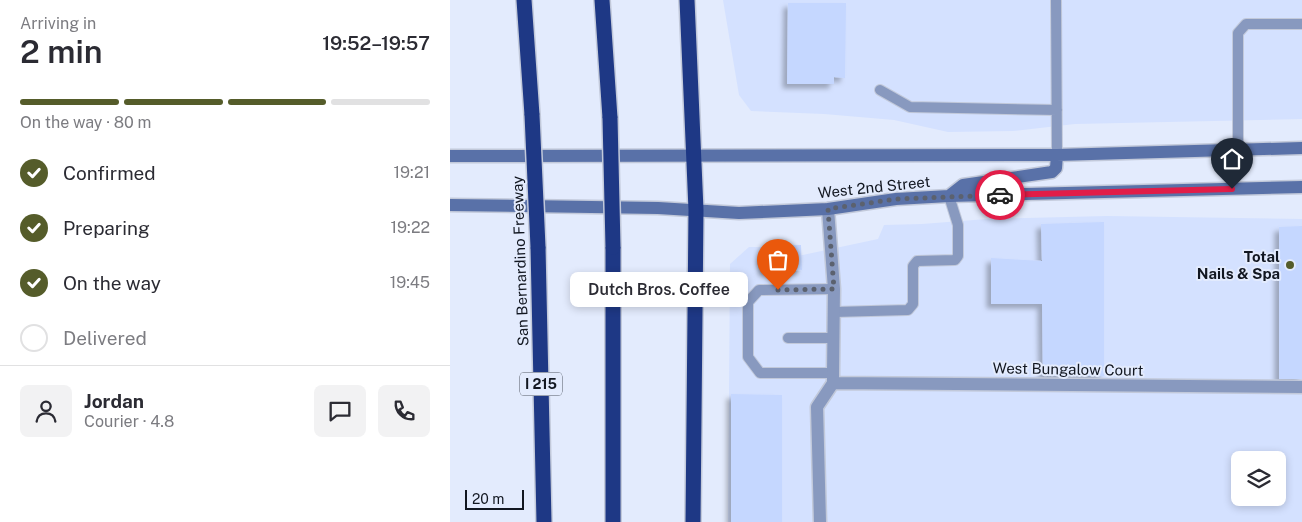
<!DOCTYPE html>
<html lang="en">
<head>
<meta charset="utf-8">
<style>
  :root { --surface:#fff; --page:#f2f2f3; --text:#2b2b33; --muted:#7c7c81; --line:#e1e1e2; --accent:#555c2a }
  body { margin:0; font-family:"Public Sans",sans-serif; background:var(--page); color:var(--text); height:100vh; display:flex; flex-direction:column; font-size:19px; white-space:nowrap }
  * { box-sizing:border-box; margin:0 }
  p { font-size:16px; color:var(--muted) }
  .icon { flex:none; width:28px; height:28px; fill:none; stroke:currentColor; stroke-width:2; stroke-linecap:round; stroke-linejoin:round }
  .map { position:relative; flex:1; overflow:hidden }
  .panel { display:flex; flex-direction:column; background:var(--surface); width:450px }
  .panel>* { flex:none }
  .fabs { position:absolute; left:781px; top:451px; display:grid; gap:10px }
  .fabs a { display:grid; place-items:center; width:55px; height:55px; border-radius:8px; background:var(--surface); box-shadow:0 2px 8px #0003; font-size:25px }
  .scale { position:absolute; left:15px; bottom:12px; width:59px; box-sizing:border-box; padding-left:5px; border:2px solid #121721; border-top:0; font-size:14px; line-height:18px; white-space:nowrap; color:#121721; -webkit-text-stroke:4px #e3ebfd; paint-order:stroke }
  .pin { position:absolute; display:grid; place-items:center; width:42px; height:42px; color:#fff; margin:-51px -21px; border-radius:50% 50% 50% 0; rotate:-45deg; box-shadow:0 0 5px #0007 }
  .pin .icon { rotate:45deg }
  .courier { position:absolute; display:grid; place-items:center; width:50px; height:50px; margin:-25px; border:4px solid #e11d48; border-radius:50%; background:#fff; color:#222; box-shadow:0 1px 6px #0007 }
  .bubble { position:absolute; height:35px; border-radius:8px; background:var(--surface); box-shadow:0 2px 8px #0003; font-size:16px; font-weight:600; line-height:35px; text-align:center }
  .summary em { font-style:normal; font-weight:600 }
  .summary div { display:flex; flex-direction:column-reverse }
  .summary { display:flex; align-items:center; justify-content:space-between; height:85px; padding:0 20px }
  h1 { font-size:32px; font-weight:600; line-height:38px }
  .bar { display:grid; grid-template-columns:repeat(4,1fr); gap:8px 5px; align-content:center; height:60px; padding:0 20px }
  .bar i { height:6px; border-radius:4px; background:var(--line) }
  .bar .on { background:var(--accent) }
  .bar p { grid-column:span 4 }
  .line { display:flex; align-items:center; gap:12px; padding:0 20px; border-top:1px solid var(--line) }
  .line div { flex:1 }
  .round { display:grid; place-items:center; flex:none; width:52px; height:52px; border-radius:8px; background:var(--page) }
  ol { padding:0 20px; list-style:none }
  li { display:flex; align-items:center; gap:15px; height:55px }
  li p { margin-inline-start:auto }
  li .icon { padding:5px; border-radius:50%; background:var(--accent); color:#fff; stroke-width:4 }
  li:last-child { color:var(--muted) }
  li i { width:28px; height:28px; border:2px solid var(--line); border-radius:50% }
  main { display:flex; flex:1; min-height:0 }
  .map>svg:first-child { display:block }
</style>
</head>
<body>
<main>
<section class="panel">
<div class="summary"><div><h1>2 min</h1><p>Arriving in</p></div><em>19:52–19:57</em></div>
<div class="bar"><i class="on"></i><i class="on"></i><i class="on"></i><i></i><p>On the way · 80 m</p></div>
<ol>
<li><svg class="icon" aria-label="check" viewBox="0 0 24 24"><path d="M5 12l5 5 9-10"/></svg>Confirmed<p>19:21</p></li>
<li><svg class="icon" aria-label="check" viewBox="0 0 24 24"><path d="M5 12l5 5 9-10"/></svg>Preparing<p>19:22</p></li>
<li><svg class="icon" aria-label="check" viewBox="0 0 24 24"><path d="M5 12l5 5 9-10"/></svg>On the way<p>19:45</p></li>
<li><i></i>Delivered</li>
</ol>
<div class="line" style="height:90px"><a class="round"><svg class="icon" aria-label="person" viewBox="0 0 24 24"><circle cx="12" cy="8" r="4"/><path d="M4 21q1-7 8-7t8 7"/></svg></a><div><b>Jordan</b><p>Courier · 4.8</p></div><a class="round"><svg class="icon" aria-label="chat" viewBox="0 0 24 24"><path d="M4 5h16v11H9l-5 4z"/></svg></a><a class="round"><svg class="icon" aria-label="phone" viewBox="0 0 24 24"><path d="M5 4h4l2 5-3 2q2 4 5 5l2-3 5 2v4C11 20 4 13 5 4z"/></svg></a></div>
</section>
<div class="map">
<svg width="852" height="522" viewBox="0 0 852 522">
  <defs>
    <filter id="shadow"><feDropShadow dx="-4.5" dy="4.5" stdDeviation="2.5" flood-color="#0004"/></filter>
  </defs>
  <rect width="100%" height="100%" fill="#e3ebfd"/>
  <path fill="#d4e1ff" fill-rule="evenodd" d="M273,0H852V119L625,124L563,131L498,132L444,120L374,114L301,111L289,95Z
    M657,216L852,219V522H278L280,264L299,247H333L348,256L428,239L434,225L472,224L537,219ZM790,460H828V498H790Z"/>
  <path fill="#c5d7ff" filter="url(#shadow)" d="M338,3H396L395,78L384,77V84H337Z
    M654,222V376H593L592,304H541V258L592,261L591,224Z
    M852,226V379H829V227Z
    M351,245L352,270L313,272L312,255L324,254V246Z
    M281,394L332,395V522H281Z"/>
  <g fill="none" stroke-linecap="round" stroke-linejoin="round">
    <defs>
      <path id="service" d="M606,0L607,155
        M430,90L460,107L607,110
        M788,150V33L796,24H852
        M384,312L458,310L463,304V266L467,261L505,260L508,256V225L499,196
        M338,338H384
        M383,373H310L298,357V302L309,290L384,289"/>
      <path id="minor" d="M383,383L852,387
        M370,522L367,407L383,383V373L384,289L378,209"/>
      <path id="secondary" d="M0,156L607,155L852,148
        M499,196L513,185L602,172L606,168L607,155
        M0,205L208,208L289,213L378,209L446,199L499,196L852,187"/>
      <path id="motorway" d="M74,0L82,115
        M152,0L160,118
        M237,0L246,210L243,522
        M88,247L94,522
        M163,522V247"/>
    </defs>
    <use href="#service" stroke="#c2c9da" stroke-width="12"/>
    <use href="#minor" stroke="#c2c9da" stroke-width="15"/>
    <use href="#secondary" stroke="#c2c9da" stroke-width="15"/>
    <use href="#motorway" stroke="#c2c9da" stroke-width="18"/>
    <use href="#service" stroke="#8899bf" stroke-width="10"/>
    <use href="#minor" stroke="#8899bf" stroke-width="12"/>
    <use href="#secondary" stroke="#5971a8" stroke-width="12"/>
    <use href="#motorway" stroke="#1e3885" stroke-width="15"/>
    <defs>
      <path id="motorway-bridge" d="M82,115L88,247
        M160,118L163,247"/>
    </defs>
    <use href="#motorway-bridge" stroke="#c2c9da" stroke-width="18" stroke-linecap="butt"/>
    <use href="#motorway-bridge" stroke="#1e3885" stroke-width="15"/>
  </g>
  <g fill="none" stroke-linecap="round" stroke-linejoin="round">
    <path stroke="#5b616e" stroke-width="5" stroke-dasharray="0 9" d="M328,290L384,289L378,209L446,199L550,195"/>
    <path stroke="#e11d48" stroke-width="6" d="M550,195L782,189"/>
  </g>
  <circle fill="#555c2a" stroke="#e3ebfd" stroke-width="2" cx="840" cy="265" r="5"/>
  <g text-anchor="middle" dominant-baseline="central" stroke-width="4" stroke-linejoin="round" paint-order="stroke">
    <rect fill="#e3ebfd" stroke="#515763" stroke-width="1" x="70" y="372.5" width="42" height="23" rx="4"/>
    <g font-size="14" font-weight="bold" fill="#121721">
      <text x="91" y="384">I 215</text>
    </g>
    <g font-size="15" fill="#121721" stroke="#e3ebfd">
      <text transform="translate(424 187) rotate(-6)">West 2nd Street</text>
      <text transform="translate(70 261) rotate(-92)">San Bernardino Freeway</text>
      <text transform="translate(618 369) rotate(1)">West Bungalow Court</text>
    </g>
    <g font-size="15" font-weight="bold" fill="#121721" stroke="#e3ebfd" text-anchor="end">
      <text x="830" y="256">Total<tspan x="830" dy="17">Nails &amp; Spa</tspan></text>
    </g>
  </g>
</svg>
<div class="fabs">
<a><svg class="icon" aria-label="layers" viewBox="0 0 24 24"><path d="M12 4l9 5-9 5-9-5zM3 14l9 5 9-5"/></svg></a>
</div>
<div class="scale">20 m</div>
<div class="pin" style="left:328px;top:290px;background:#ea580c"><svg class="icon" aria-label="bag" viewBox="0 0 24 24"><path d="M5 8h14l-1 12H6zM9 8a3 3 0 0 1 6 0"/></svg></div>
<div class="pin" style="left:782px;top:189px;background:#1f2937"><svg class="icon" aria-label="home" viewBox="0 0 24 24"><path d="M3 11l9-7 9 7M6 9v11h12V9"/></svg></div>
<div class="courier" style="left:550px;top:195px"><svg class="icon" aria-label="car" viewBox="0 0 24 24"><path d="M5 17H2v-5l4-1 3-4h7l3 4 3 1v5h-3M9 17h6M6 11h13"/><circle cx="7" cy="17" r="2"/><circle cx="17" cy="17" r="2"/></svg></div>
<div class="bubble" style="left:120px;top:272px;width:178px">Dutch Bros. Coffee</div>
</div>
</main>
</body>
</html>
